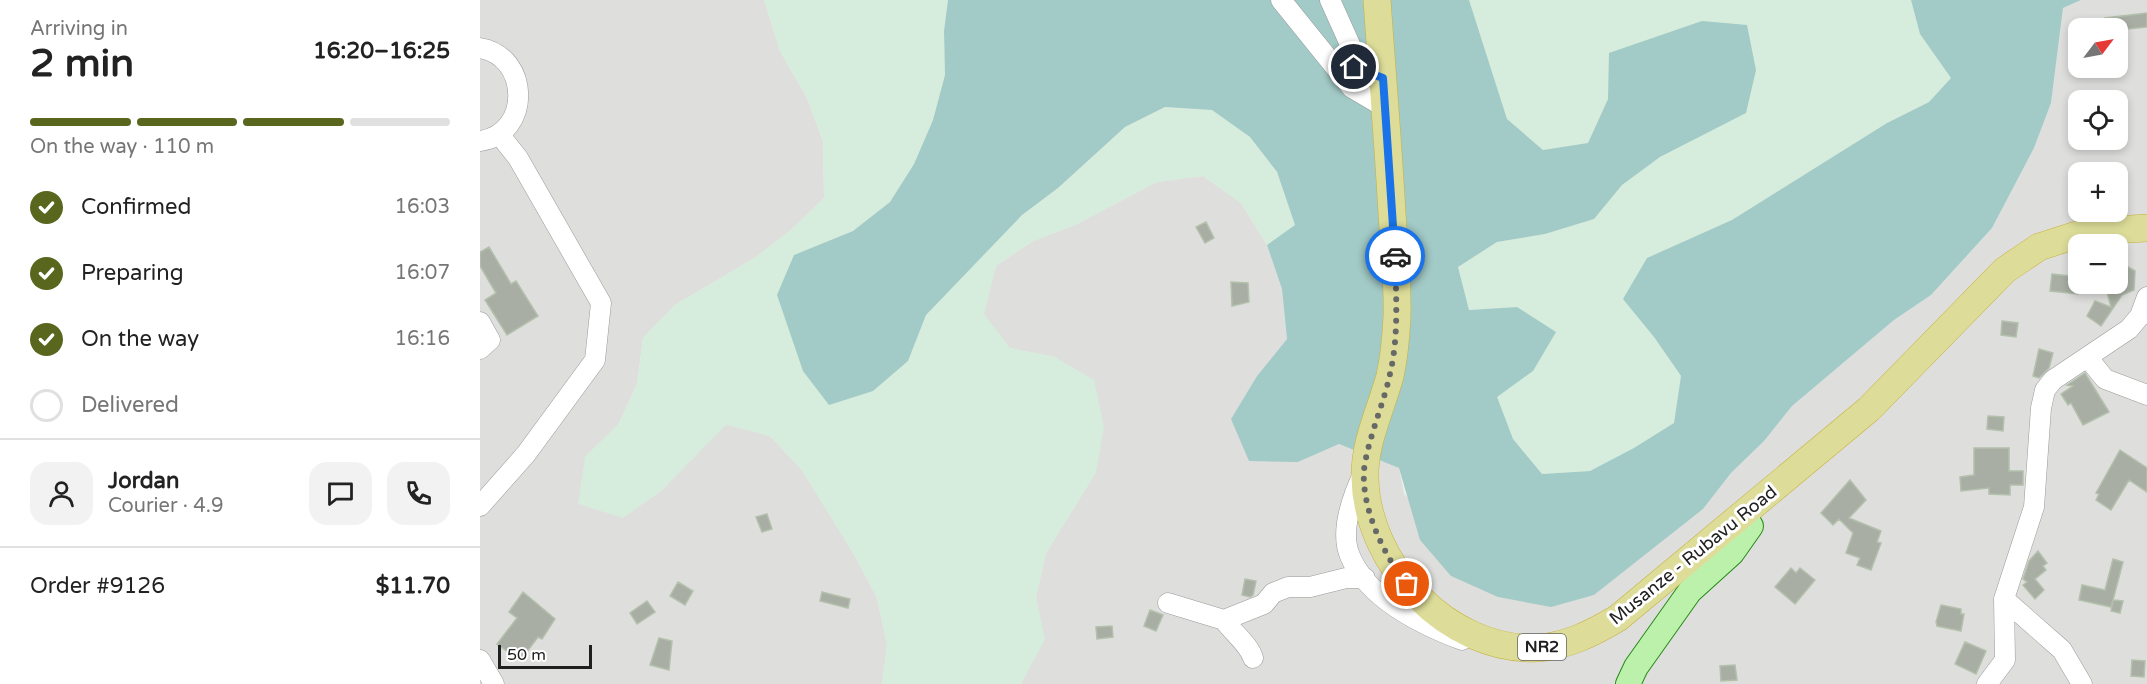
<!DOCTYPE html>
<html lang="en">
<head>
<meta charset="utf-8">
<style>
  :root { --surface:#fff; --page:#f2f2f2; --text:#222; --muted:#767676; --line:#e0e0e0; --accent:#58661e }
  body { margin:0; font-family:"Varela Round",sans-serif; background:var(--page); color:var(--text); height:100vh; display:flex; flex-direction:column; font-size:22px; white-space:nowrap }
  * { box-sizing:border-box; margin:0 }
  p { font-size:20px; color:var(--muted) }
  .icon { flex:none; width:33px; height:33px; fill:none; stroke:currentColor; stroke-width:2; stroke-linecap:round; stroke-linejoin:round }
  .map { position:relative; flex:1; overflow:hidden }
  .panel { display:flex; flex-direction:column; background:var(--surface); width:480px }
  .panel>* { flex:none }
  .needle { width:39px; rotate:58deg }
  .buttons { position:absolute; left:1588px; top:18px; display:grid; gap:12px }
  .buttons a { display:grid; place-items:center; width:60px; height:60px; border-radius:12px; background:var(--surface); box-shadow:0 3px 9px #0003; font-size:30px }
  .scale { position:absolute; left:18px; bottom:15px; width:94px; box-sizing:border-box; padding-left:6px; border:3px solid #202020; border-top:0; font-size:16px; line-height:21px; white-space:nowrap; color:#202020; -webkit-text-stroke:4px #fff; paint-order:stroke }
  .pin { position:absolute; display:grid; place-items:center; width:51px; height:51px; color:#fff; margin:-26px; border:3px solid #fff; border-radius:50%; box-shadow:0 2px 6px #0007 }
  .courier { position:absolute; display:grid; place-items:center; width:60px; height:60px; margin:-30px; border:4px solid #1a73e8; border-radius:50%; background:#fff; color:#222; box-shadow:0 2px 8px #0007 }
  .head em { font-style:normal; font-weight:700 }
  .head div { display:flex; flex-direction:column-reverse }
  .head { display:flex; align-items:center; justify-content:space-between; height:102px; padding:0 30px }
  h1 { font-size:39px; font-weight:700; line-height:45px }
  .bar { display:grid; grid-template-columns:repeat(4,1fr); gap:9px 6px; align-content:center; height:72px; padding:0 30px }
  .bar i { height:8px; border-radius:4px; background:var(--line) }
  .bar .current { background:var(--accent) }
  .bar p { grid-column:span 4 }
  .line { display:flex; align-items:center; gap:15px; padding:0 30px; border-top:2px solid var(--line) }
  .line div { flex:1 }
  .round { display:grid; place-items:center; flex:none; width:63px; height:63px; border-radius:18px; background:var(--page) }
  ol { padding:0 30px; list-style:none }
  li { display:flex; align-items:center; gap:18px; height:66px }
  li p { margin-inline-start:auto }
  li .icon { padding:6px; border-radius:50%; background:var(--accent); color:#fff; stroke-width:4 }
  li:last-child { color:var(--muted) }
  li i { width:33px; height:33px; border:3px solid var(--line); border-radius:50% }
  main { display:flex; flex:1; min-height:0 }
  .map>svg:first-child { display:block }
</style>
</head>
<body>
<main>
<section class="panel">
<div class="head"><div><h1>2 min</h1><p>Arriving in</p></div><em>16:20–16:25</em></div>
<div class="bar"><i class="current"></i><i class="current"></i><i class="current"></i><i></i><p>On the way · 110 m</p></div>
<ol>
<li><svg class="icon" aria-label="check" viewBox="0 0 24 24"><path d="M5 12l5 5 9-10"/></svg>Confirmed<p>16:03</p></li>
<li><svg class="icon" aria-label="check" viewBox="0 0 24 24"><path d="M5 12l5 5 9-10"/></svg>Preparing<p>16:07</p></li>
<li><svg class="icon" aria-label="check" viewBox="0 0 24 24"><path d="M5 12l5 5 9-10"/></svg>On the way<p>16:16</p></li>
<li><i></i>Delivered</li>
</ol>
<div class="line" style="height:108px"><a class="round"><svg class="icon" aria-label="person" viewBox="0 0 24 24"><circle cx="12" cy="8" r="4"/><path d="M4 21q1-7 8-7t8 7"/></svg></a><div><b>Jordan</b><p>Courier · 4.9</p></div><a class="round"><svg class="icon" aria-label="chat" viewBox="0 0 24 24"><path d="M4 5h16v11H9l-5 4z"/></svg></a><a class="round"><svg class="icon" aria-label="phone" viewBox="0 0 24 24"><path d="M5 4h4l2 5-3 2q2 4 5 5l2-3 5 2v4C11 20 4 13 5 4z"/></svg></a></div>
<div class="line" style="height:78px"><div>Order #9126</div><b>$11.70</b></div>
</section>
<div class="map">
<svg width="1667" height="684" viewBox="0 0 1667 684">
  <rect width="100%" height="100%" fill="#e9f0e8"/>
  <path fill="#dededd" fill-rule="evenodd" d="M0,0H284L300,51L327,98L343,141L344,198L311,230L276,257L195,305L163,338L157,384L138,425L105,457L180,492L246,424L290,436L322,470L375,556L397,598L407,645L402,684H0Z
    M1601,0H1667V684H541L564,639L556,597L566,553L616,472L575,357L530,348L503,314L516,266L553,241L595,225L677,182L723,176L761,203L787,245L802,289L807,339L777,376L751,419L818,462L859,444L919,468L924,494L1018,597L1071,606L1114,595L1223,509L1251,473L1284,441L1312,406L1414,320L1451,295L1512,228L1554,148L1571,103L1583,8ZM1599,28H1638V68H1599ZM1599,100H1638V140H1599ZM1599,172H1638V212H1599ZM1599,244H1638V284H1599Z"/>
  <path fill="#d6ecdc" d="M284,0H468L464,31L465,75L453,120L434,164L410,202L373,231L314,255L393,391L428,361L446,315L477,280L542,215L578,188L645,127L685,107L732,110L770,137L797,173L815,225L787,245L761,203L723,176L677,182L595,225L553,241L516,266L504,314L530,348L575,357L614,380L624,427L616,472L566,553L556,597L565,639L541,684H402L407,645L397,598L375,556L322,470L290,436L246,425L180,492L143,518L98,504L105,457L138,425L157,384L163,338L195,305L276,257L311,230L344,198L343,141L327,98L300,51Z
    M989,0H1431L1440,34L1471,78L1449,102L1407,123L1252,221L1167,258L1174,337L1201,377L1194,424L1154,449L1110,471L1062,474L1033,439L1016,397L1053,371L1037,307L989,310L978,267L1017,242L1065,234L1114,219L1142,185L1180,157L1266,113L1128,99L1108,143L1063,150L1027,119Z"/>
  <path fill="#a2cac6" d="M468,0H989L1027,119L1063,150L1108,143L1128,99L1129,53L1222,21L1267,25L1276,70L1266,113L1180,157L1142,185L1114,219L1065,234L1017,242L978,267L989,310L1037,307L1076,332L1053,371L1017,397L1033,439L1062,474L1110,471L1154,448L1194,423L1201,376L1174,337L1143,299L1167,258L1252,220L1407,123L1449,102L1471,78L1440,34L1431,0H1601L1583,8L1571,103L1554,148L1512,228L1451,295L1414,320L1312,406L1284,441L1251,473L1223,509L1114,595L1071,607L1018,597L971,576L940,540L919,468L859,444L818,462L769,461L751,419L777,376L807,339L802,289L787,245L815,225L797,172L770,137L732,110L685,107L645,127L578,188L542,215L446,315L428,361L393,391L349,405L323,371L297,295L314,255L373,231L410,202L434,164L453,120L465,75L464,31Z"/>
  <path fill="#a8aea4" stroke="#b3c0ac" stroke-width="1.5" d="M1667,13V27L1638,30L1628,28L1625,18Z
    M726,222L734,238L725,243L716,227Z
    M9,247L31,284L36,281L58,316L27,335L5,300L16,293L0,266V252Z
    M1638,261L1655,271L1654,290L1642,295L1621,326L1607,316L1615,301L1631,307L1625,284H1638Z
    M1572,274L1599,277L1598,294L1570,291Z
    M751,282L768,283L769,302L752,306Z
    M1522,321L1538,323L1536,337L1521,335Z
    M1559,349L1573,353L1569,368L1559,378L1553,376Z
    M1605,373L1629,412L1603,425L1591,403L1588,405L1581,394L1593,386L1587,385Z
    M1508,416L1524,417L1523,431L1507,429Z
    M1494,448H1529V471H1543V485H1530V495L1509,494V488L1481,491L1480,477L1494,475Z
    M1640,450L1667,468V492L1649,480L1631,510L1616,500L1619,494L1616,493Z
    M1370,480L1386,500L1369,518L1401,531L1397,542L1401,543L1391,570L1377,565L1380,558L1366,553L1373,533L1359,519L1353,525L1341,513Z
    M287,514L292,529L282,532L276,517Z
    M1558,551L1567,563L1563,566L1566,570L1555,579L1564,590L1555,599L1543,585L1547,582L1543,579L1549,561Z
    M1633,559L1643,562L1633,600L1643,601L1640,613L1631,611L1633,600L1631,607L1599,600L1602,585L1625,590Z
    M1311,568L1316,573L1320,568L1335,580L1315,604L1295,587Z
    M765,579L776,581L773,595L770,597L762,595Z
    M198,582L213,591L205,605L190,596Z
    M43,592L75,619L62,639L58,637L40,661L17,644L37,618L29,612Z
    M342,592L370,599L368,608L340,601Z
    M167,601L175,612L157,624L150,613Z
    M1461,605L1481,609V614H1484L1481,631L1457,626L1456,622Z
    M670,610L683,615L676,631L664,626Z
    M632,626L633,637L617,639L616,627Z
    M179,638L192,641L189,670L170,665Z
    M1485,642L1506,651L1496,674L1475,664Z
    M1652,660L1665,661L1664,677L1651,676Z
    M1255,665L1257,680L1241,681L1240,666Z"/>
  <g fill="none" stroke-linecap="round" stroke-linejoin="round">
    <defs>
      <path id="minor" d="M801,0L872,88L906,108
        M850,0L872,49L874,67
        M0,48C50,56 52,134 0,141
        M0,322L10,340L0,349
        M1608,358L1625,379L1667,395
        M884,472C873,495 859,530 870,556C888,599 942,625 982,640
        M0,506L46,454L115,360L121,303L38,158L19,134
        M1524,599L1582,650L1602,684
        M688,603L744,620L784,604L793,593L808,587H830L866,578H885
        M744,620C752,632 769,644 773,658
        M0,660L14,684
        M1507,684L1525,660L1524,599L1554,507L1561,408L1565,390L1573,380L1649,329L1660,316L1667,297"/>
      <path id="major" d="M1148,684L1156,667L1210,591L1252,553L1271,526L1263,515"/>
      <path id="highway" d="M897,0C902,71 908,142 912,213C914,247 918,283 917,317C916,336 914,358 910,376C901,409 884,443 885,477C886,564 968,652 1058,648C1087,646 1113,633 1138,618L1389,409L1525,270L1559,247L1593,236L1616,231L1667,228"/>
    </defs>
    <use href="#minor" stroke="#9a9a9a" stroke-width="21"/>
    <use href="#major" stroke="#238b12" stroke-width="26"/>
    <use href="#highway" stroke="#c7b13c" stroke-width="28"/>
    <use href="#minor" stroke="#fff" stroke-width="20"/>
    <use href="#major" stroke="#bcf1ab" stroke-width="24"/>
    <use href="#highway" stroke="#dd9" stroke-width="27"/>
  </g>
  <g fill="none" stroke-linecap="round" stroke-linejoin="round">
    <path stroke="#666966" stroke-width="6" stroke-dasharray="0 10.8" d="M915,256C916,295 919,336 910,374C904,402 892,429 886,458C876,497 902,554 927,584"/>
    <path stroke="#1a73e8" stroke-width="8" d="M874,67L903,78L915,256"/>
  </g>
  <g text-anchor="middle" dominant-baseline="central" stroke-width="6" stroke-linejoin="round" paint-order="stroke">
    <rect fill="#fff" stroke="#636363" stroke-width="1.5" x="1038" y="634" width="48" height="26" rx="4.5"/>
    <g font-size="16" font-weight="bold" fill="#202020">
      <text x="1062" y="647">NR2</text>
    </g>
    <g font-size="18" fill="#202020" stroke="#fff">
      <text transform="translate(1213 555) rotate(-39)">Musanze - Rubavu Road</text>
    </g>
  </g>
</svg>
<div class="buttons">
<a><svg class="needle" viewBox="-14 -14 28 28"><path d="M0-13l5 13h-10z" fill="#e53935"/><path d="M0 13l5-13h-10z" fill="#767676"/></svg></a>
<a><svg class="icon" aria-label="locate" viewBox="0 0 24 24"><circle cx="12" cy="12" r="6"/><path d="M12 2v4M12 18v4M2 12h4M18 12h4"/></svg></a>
<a>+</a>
<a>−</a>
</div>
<div class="scale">50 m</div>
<div class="pin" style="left:927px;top:584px;background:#ea580c"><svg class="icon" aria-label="bag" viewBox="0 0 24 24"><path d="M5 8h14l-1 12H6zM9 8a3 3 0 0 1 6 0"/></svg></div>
<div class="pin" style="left:874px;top:67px;background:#1f2937"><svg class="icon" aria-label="home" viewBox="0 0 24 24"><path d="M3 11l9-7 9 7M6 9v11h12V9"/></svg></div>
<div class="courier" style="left:915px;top:256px"><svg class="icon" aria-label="car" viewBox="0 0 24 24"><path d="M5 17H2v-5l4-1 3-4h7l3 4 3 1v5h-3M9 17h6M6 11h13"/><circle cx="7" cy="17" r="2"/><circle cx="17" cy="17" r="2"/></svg></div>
</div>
</main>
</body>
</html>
